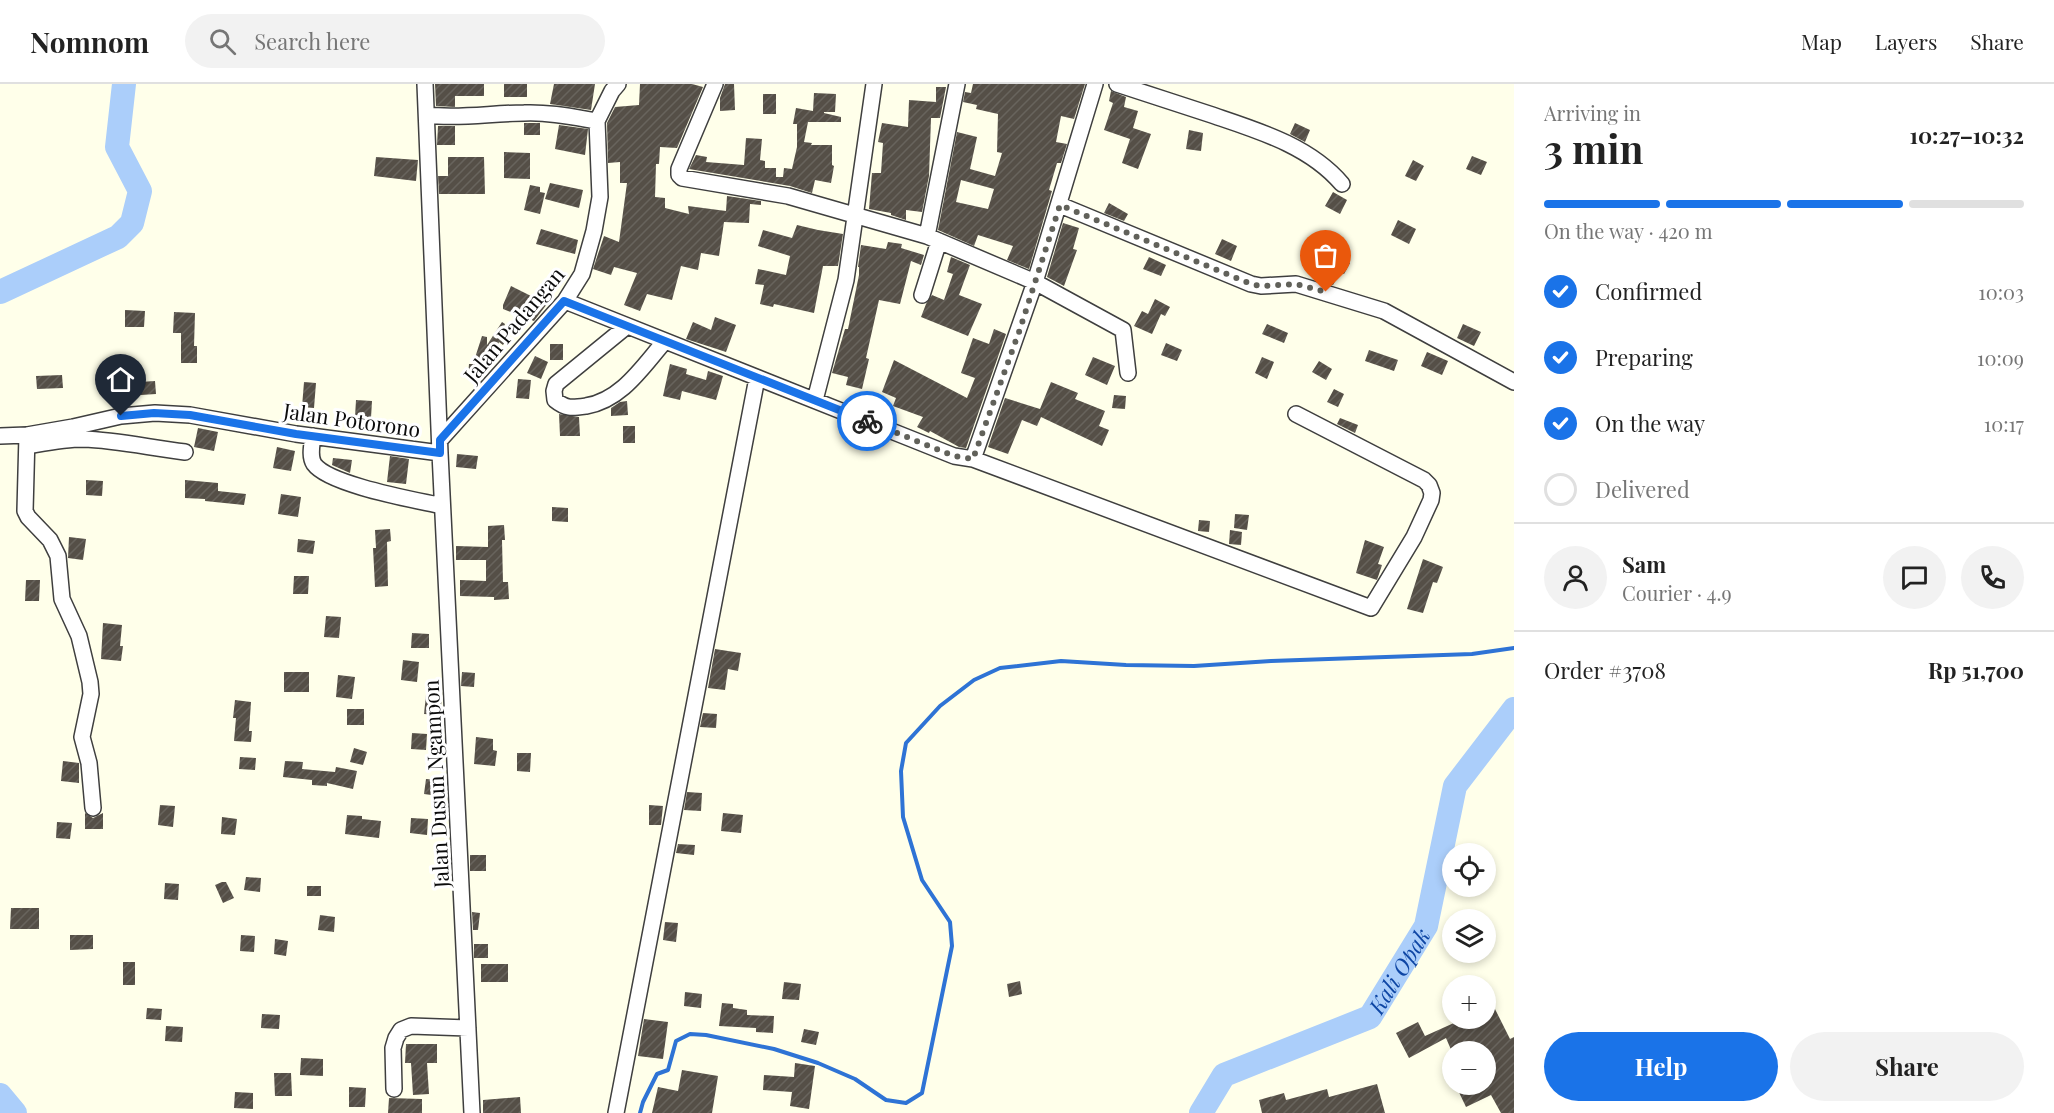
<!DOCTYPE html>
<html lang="en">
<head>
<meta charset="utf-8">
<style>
  :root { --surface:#fff; --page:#f2f2f2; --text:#222; --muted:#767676; --line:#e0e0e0; --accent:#1a73e8 }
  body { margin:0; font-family:"Playfair Display",serif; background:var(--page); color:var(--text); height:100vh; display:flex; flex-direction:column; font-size:22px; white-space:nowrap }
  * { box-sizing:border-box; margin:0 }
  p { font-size:20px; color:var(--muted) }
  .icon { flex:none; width:33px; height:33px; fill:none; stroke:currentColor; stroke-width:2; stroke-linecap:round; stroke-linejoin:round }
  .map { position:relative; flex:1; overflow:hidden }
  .panel { display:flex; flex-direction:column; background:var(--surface); width:540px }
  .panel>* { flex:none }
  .controls { position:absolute; left:1442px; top:759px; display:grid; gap:12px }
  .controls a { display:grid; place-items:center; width:54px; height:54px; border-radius:50%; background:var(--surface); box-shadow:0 3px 9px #0003; font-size:30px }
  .pin { position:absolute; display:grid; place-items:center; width:51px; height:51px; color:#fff; margin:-62px -26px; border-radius:50% 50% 50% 0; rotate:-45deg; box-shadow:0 0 6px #0007 }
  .pin .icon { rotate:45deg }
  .courier { position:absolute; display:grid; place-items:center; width:60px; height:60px; margin:-30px; border:4px solid #1a73e8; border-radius:50%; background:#fff; color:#222; box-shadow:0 2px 8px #0007 }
  .summary em { font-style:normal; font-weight:700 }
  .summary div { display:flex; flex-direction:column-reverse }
  .summary { display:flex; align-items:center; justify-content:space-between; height:102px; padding:0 30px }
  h1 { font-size:39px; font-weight:700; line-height:45px }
  .bar { display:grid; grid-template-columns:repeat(4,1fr); gap:9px 6px; align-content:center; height:72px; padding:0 30px }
  .bar i { height:8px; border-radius:4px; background:var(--line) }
  .bar .on { background:var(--accent) }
  .bar p { grid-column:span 4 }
  .line { display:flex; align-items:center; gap:15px; padding:0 30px; border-top:2px solid var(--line) }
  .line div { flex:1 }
  .round { display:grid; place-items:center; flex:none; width:63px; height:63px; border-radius:32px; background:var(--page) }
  ol { padding:0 30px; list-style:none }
  li { display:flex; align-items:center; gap:18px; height:66px }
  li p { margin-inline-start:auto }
  li .icon { padding:6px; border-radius:50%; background:var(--accent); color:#fff; stroke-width:4 }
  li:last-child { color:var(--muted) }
  li i { width:33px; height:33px; border:3px solid var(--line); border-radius:50% }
  .action { display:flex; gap:12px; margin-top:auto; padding:12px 30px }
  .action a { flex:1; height:69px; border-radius:36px; background:var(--accent); color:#fff; font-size:24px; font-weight:700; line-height:69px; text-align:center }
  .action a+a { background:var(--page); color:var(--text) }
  header { display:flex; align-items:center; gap:36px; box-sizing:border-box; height:84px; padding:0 30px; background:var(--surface); border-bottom:2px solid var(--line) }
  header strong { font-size:28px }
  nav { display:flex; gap:33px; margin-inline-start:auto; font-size:21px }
  .search { width:420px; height:54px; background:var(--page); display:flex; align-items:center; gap:15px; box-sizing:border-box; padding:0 21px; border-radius:33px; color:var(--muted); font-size:22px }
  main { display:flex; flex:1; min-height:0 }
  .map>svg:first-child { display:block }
</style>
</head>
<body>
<header>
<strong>Nomnom</strong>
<div class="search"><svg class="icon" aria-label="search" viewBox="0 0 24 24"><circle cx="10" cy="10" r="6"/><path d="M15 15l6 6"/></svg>Search here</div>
<nav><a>Map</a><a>Layers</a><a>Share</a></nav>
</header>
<main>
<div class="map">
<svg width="1514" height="1029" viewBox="0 0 1514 1029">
  <defs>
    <pattern id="building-hatch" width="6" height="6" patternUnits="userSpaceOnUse" patternTransform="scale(1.5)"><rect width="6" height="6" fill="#554f47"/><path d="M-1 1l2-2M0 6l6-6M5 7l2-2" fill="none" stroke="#68645d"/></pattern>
  </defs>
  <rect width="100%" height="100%" fill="#ffffea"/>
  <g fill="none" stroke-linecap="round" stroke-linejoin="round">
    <path stroke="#2e73d5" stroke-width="4" d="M640,1029L643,1018L657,990L668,986L676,957L690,950L706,951L774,965L818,979L855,995L886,1016L906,1019L922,1009L952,862L950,838L922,796L903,733L901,687L906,659L940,622L974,596L1000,584L1061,577L1126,581L1194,582L1271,577L1472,570L1514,564"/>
    <g stroke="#abcefa" stroke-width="24">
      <path d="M0,208L118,153L132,139L140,107L117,63L124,0"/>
      <path d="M0,1011L15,1029"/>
      <path id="s1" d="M1201,1029L1224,991L1370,933L1426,842L1455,702L1514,625"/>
    </g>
  </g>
  <path fill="url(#building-hatch)" fill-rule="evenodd" d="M435,0H484V12H455V23L436,22Z
    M504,0H527V13H504Z
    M554,0H595L591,26L550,20Z
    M640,0H692L703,3L677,64L660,63L659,80H656L655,113L665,114V124L689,130L688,122L726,127L727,112L761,117V121L750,120L749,139L724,138L719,172L701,169L698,186L681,182L672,216L647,210L640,227L624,221L637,189L614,183L611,191L593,185L604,152L619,158L627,99H620V78L608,79L607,39L615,23L639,21Z
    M725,0H734L735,26L720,27V14Z
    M973,0H1085L1074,35L1061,32L1056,58L1067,60L1061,79H1057L1049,106L1052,107L1029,185L1007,176L1013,162L978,151L974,162L938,146L957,48L977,53L970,85L995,92L1002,69L997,68L998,30L976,25L977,21L963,18L965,8L971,9ZM961,96L994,105L988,125L956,118Z
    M936,3H946L940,34H931L929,92L922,128L906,126V136L891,131V129L869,125L872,89H881L883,59L878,58L882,39L908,43L909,16L936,18Z
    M1111,7L1126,13L1124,23L1138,27L1133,44L1151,50L1138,85L1122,79L1130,55L1104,46L1113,19L1109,17Z
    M814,9L836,10L835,28H824V29L841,33V38H808L804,58L812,59L811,61H832V81L834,82L831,99L815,96L812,109L790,102L689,85L696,71L707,73L706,78L744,81L746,54L762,55L760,76L765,77V84H776V93H783L784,84L792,85L797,63V40H793L796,24L813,27Z
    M763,10H776V30H763Z
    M524,39H540V51H524Z
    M1295,39L1310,46L1305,58L1290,50Z
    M559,41L588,45L585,71L555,65Z
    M438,42H455V61H437Z
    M1189,46L1203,49L1201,67L1186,65Z
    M504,68L530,69V95L504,94Z
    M1472,72L1487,78L1481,91L1466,85Z
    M376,73L418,76L416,97L374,92Z
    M448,73H484L485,110H439L438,92H448Z
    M1413,76L1424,82L1416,97L1405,92Z
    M550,99L583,106L579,124L545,115Z
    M530,101L540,103V108L545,109L540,130L524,126Z
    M1333,108L1347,116L1340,130L1325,122Z
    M1109,119L1128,130L1124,137L1104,129Z
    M1398,136L1416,145L1409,160L1391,151Z
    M1063,139L1079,144L1073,165L1077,166L1064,202L1047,193Z
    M797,141L818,146L843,150L838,182H823L814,229L774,220L773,223L760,220L764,201L755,200L758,185L786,191L790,172L758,162L763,146L792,154Z
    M541,145L578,156L575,170L536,160Z
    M1222,155L1237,162L1231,177L1215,170Z
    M888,158L902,160L901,164L924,171L921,181L911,177L900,220L879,216L866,274L869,275L862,305L846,301L848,293L832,289L845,245H848L859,191V183H858L861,161L886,165Z
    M951,173L970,181L959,211L982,220L968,252L921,233L926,220L932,211L944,216L953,190L947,188Z
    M1149,173L1166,181L1161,192L1143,185Z
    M1340,173L1350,179L1344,190L1334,185Z
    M1319,184L1338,192L1333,201L1314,195Z
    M511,202L547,220L534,237L503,225V221Z
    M1155,215L1170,223L1165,232L1161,230L1152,250L1134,242L1142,227L1148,230Z
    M125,226L145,227L144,243H125Z
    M174,228L195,229L194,262H197V279H181V249H173Z
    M715,233L736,241L726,268L686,255L693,238L711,246Z
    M502,238L505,240L503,245L510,250L503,261L499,258L493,275L485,272L482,294L468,293L469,280H473L482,252L487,253V261Z
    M1267,240L1288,249L1284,259L1262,250Z
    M1463,240L1481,248L1474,262L1457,254Z
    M994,245L1006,250L966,364L959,363L930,347L929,349L917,343L923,333L893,322L896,314L882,308L894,276L967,314L975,294L961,289L973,254L989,260Z
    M1166,259L1182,266L1177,277L1161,271Z
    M550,260H563V276H550Z
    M1369,266L1398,276L1394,287L1365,277Z
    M1427,268L1448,277L1442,291L1421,282Z
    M535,272L548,278L541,295L527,289Z
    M1093,273L1115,282L1107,301L1085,291Z
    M1262,273L1274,278L1267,295L1255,289Z
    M1319,277L1332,285L1326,296L1312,288Z
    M670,280L687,285L686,290L706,296L708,287L723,292L716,316L682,307L680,316L663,312Z
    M62,291L63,304L37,305L36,292Z
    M518,295L531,296L529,315L516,314Z
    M155,297L156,310L141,311L140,298Z
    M304,298L316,299L314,324L302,323Z
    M1051,298L1078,309L1075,315L1105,327L1099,342L1109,346L1102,362L1041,333L1037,342L1022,336L1008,370L988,363L1005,314L1040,325Z
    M1334,305L1344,310L1338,323L1327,318Z
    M1114,311L1126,312L1125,325L1112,324Z
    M356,316L372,317L371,334L355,333Z
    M627,317L628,331L611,332V324L620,318Z
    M559,330L579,333L580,352H560Z
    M1340,334L1358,341L1355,349L1337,340Z
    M623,342H635V359H623Z
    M198,344L218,348L214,367L194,363Z
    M277,363L295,367L291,387L273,384Z
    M457,370L478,372L476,385L456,383Z
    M390,372L409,375L406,400L387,398Z
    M333,374L352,376L350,389L332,381Z
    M86,396L103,397L102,412L86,411Z
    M185,396L218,399V407L246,410L244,421L205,417V415L185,414Z
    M281,410L301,413L298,433L278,430Z
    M552,423L568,424V438L552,437Z
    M1235,430L1249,431L1247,446L1234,444Z
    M1199,436L1210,437L1209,448L1198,447Z
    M504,441L505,456H502L503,498H508L509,515L494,516V513L460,512V496L486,497V476H456V462L488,463V442Z
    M390,445L391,457L387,458L388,502L375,503L373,464H376L375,446Z
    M1230,446L1242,448L1241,461L1229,460Z
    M69,453L86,455L83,476L68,474Z
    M298,455L315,457L313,470L297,468Z
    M1365,456L1384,463L1378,480L1382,481L1377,496L1356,489Z
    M1423,475L1443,483L1437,499L1433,498L1423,529L1407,525Z
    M294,492H309L308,510H293Z
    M26,496H40L39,517H25Z
    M326,532L341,533L339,554L324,553Z
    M103,539L122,541L120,562H123L121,577L101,575Z
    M412,549L429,550V564H411Z
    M715,565L741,569L738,587L728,585L725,606L708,604Z
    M403,576L419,578L417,598L401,596Z
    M284,588H309V608H284Z
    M462,588L475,589L474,603L461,602Z
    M338,591L355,593L352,615L336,613Z
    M426,611L442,613L440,631L424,630Z
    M235,616L251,618L249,647H252L251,658L234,657L236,634H233Z
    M347,625H364V641H347Z
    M703,629L717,630L716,644L700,643Z
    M412,649L427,650L426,666L411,665Z
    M476,653L493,655V666L497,667L495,682L474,680Z
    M354,664L367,668L363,681L350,678Z
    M517,669H531L530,688L517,687Z
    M240,673L256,674L255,686L239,685Z
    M63,677L79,679V699L61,697Z
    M285,677L303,678L302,685L335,688L336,683L357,687L353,705L327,699V702L312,701V696L283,693Z
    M426,695L440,696L439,712L424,710Z
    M687,708L702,709L701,727L684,726Z
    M160,721L175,722L173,743L158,741Z
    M649,721L663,722L661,741H649Z
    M85,729L93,734L103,729V745H85Z
    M723,729L743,731L741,749L721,747Z
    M347,731L362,732V735L381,737L379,754L345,750Z
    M222,733L237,735L235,751L221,750Z
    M411,734L428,735L427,751L410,749Z
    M57,738L72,739L70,755L56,754Z
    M678,760L695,761L694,771L676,769Z
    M470,771H486V787H470Z
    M246,793L261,794L260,808L244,806Z
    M222,798H226L234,814L223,819L215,801Z
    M165,799L179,800L178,816L164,815Z
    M307,802H321V812H307Z
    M11,824H39V845H10Z
    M472,828L480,829L478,846H473Z
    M320,831L335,833L334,848L318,846Z
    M665,838L678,839L676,858L663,856Z
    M70,851H93V865L70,866Z
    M241,851L255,852L254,868L240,867Z
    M275,855L288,857L286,872L274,870Z
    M474,860H488V874H474Z
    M123,878H135V901H123Z
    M481,880H508V898H481Z
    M1020,897L1022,910L1009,913L1007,900Z
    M784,898L801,900L799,916L782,915Z
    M685,908L702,910L701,924L684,922Z
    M722,919L733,920V924L747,926V931L774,932L773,949L756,948V944L719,942Z
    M147,924L162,925L161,936L146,935Z
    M1495,925L1510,955L1514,953V1029H1501L1491,1011L1466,1023L1455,1000H1485V968H1452L1446,954L1409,974L1396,949L1418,938L1425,952L1465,934H1485V930Z
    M262,930L280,931L279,945L261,944Z
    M644,935L668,938L663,975L638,972Z
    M166,942L183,943L182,958L165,957Z
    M804,945L819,948L816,961L801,958Z
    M406,960H437V979H427L429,1010L413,1011L411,979H405Z
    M301,974L323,975V992L300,991Z
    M795,979L815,982L809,1025L790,1022L792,1008L763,1006L764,991L794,993Z
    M682,986L718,992L712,1029H652L658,1003L678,1007Z
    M274,989H291L292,1012H275Z
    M1377,1000L1385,1029H1262L1259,1016L1284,1009L1286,1016L1327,1005L1329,1013Z
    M349,1003L366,1004L365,1023H349Z
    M235,1008L253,1009V1025L234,1024Z
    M520,1013L521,1029H483V1016Z
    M389,1014L422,1015V1029H388Z"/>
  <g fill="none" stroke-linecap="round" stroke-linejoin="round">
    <defs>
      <path id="minor" d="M425,0L440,369L472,1029
        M715,0L679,85V91L682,94L788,112L927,152L1035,198L1123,246L1128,289
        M1117,0C1148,10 1178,20 1209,30C1256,46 1309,61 1342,100
        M427,31C459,35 492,29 524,29C549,28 573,33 597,37
        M1060,121L1251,200L1261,202L1296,200L1384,227L1514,298
        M927,152L957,0
        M922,211L939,157
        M565,217L909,354L954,372L973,375L1035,198L1095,0
        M627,242L556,300L554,307L555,316C566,325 572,324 586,322C622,316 643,282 665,257
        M815,316L846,196L874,0
        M27,351L25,427L28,433L50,456L58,472L62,515L79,552L90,598L91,610L82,653L89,679L93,724
        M0,352L27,351L73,343L121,332L155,329L190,331L296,350L440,369
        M313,352C312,361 309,372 314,380C329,401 416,416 442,422
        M440,356L565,217L582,190L594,147L600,113L597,37L612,7L618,0
        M27,362C45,359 64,355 83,355C117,356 151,364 185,368
        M973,375L1371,524L1414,453L1431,416L1432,409L1429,401L1424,396L1296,330
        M394,1005L393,964L396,954L401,946L411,942L468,944
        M616,1029L757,294"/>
    </defs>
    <use href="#minor" stroke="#3f3f3f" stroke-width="18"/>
    <use href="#minor" stroke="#fff" stroke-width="15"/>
  </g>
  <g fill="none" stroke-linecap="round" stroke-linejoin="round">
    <path stroke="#61615a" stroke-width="6" stroke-dasharray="0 10.8" d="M867,337L954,372L973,375L1019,248L1060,121L1251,200L1261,202L1296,200L1326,208"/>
    <path stroke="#1a73e8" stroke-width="8" d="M121,332L154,329L190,331L296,350L440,369V356L564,217L867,337"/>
  </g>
  <g text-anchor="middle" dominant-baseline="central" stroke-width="6" stroke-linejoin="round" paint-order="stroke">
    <g font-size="21" fill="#0c0c0c" stroke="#fff">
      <text transform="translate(513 240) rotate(-50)">Jalan Padangan</text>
      <text transform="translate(352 335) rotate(8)">Jalan Potorono</text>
      <text transform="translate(435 700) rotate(-93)">Jalan Dusun Ngampon</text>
    </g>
    <g font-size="22" font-style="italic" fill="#0e46a4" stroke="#fff">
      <text stroke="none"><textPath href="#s1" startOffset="256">Kali Opak</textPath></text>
    </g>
  </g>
</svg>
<div class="controls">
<a><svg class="icon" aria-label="locate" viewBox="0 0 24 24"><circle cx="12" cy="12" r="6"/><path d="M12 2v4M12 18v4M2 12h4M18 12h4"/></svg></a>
<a><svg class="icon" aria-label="layers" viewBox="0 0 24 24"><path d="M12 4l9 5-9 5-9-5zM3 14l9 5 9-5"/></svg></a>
<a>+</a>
<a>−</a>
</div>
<div class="pin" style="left:1326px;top:208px;background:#ea580c"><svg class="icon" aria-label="bag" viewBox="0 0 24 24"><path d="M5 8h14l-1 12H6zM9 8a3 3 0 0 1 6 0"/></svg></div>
<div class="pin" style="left:121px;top:332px;background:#1f2937"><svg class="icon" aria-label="home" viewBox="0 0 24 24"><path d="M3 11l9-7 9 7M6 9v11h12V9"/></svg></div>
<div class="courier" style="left:867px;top:337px"><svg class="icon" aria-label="bike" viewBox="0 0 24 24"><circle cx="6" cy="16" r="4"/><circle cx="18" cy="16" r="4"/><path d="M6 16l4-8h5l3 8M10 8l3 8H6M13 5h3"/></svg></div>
</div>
<section class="panel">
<div class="summary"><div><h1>3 min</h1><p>Arriving in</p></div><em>10:27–10:32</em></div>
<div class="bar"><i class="on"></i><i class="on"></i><i class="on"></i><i></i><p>On the way · 420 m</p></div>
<ol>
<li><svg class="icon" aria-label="check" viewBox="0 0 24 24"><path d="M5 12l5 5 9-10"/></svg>Confirmed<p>10:03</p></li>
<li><svg class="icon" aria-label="check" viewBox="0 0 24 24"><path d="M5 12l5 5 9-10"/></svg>Preparing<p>10:09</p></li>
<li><svg class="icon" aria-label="check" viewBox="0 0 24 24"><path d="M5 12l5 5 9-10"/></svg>On the way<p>10:17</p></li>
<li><i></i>Delivered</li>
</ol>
<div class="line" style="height:108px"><a class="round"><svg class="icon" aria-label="person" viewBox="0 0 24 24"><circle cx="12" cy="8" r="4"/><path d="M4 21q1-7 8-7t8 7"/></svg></a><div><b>Sam</b><p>Courier · 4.9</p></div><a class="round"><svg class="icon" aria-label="chat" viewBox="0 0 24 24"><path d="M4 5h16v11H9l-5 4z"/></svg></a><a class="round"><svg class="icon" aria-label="phone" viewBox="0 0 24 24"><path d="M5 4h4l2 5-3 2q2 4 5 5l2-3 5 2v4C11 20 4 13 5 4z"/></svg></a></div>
<div class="line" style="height:78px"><div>Order #3708</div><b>Rp 51,700</b></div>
<div class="action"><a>Help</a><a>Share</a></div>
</section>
</main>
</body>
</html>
